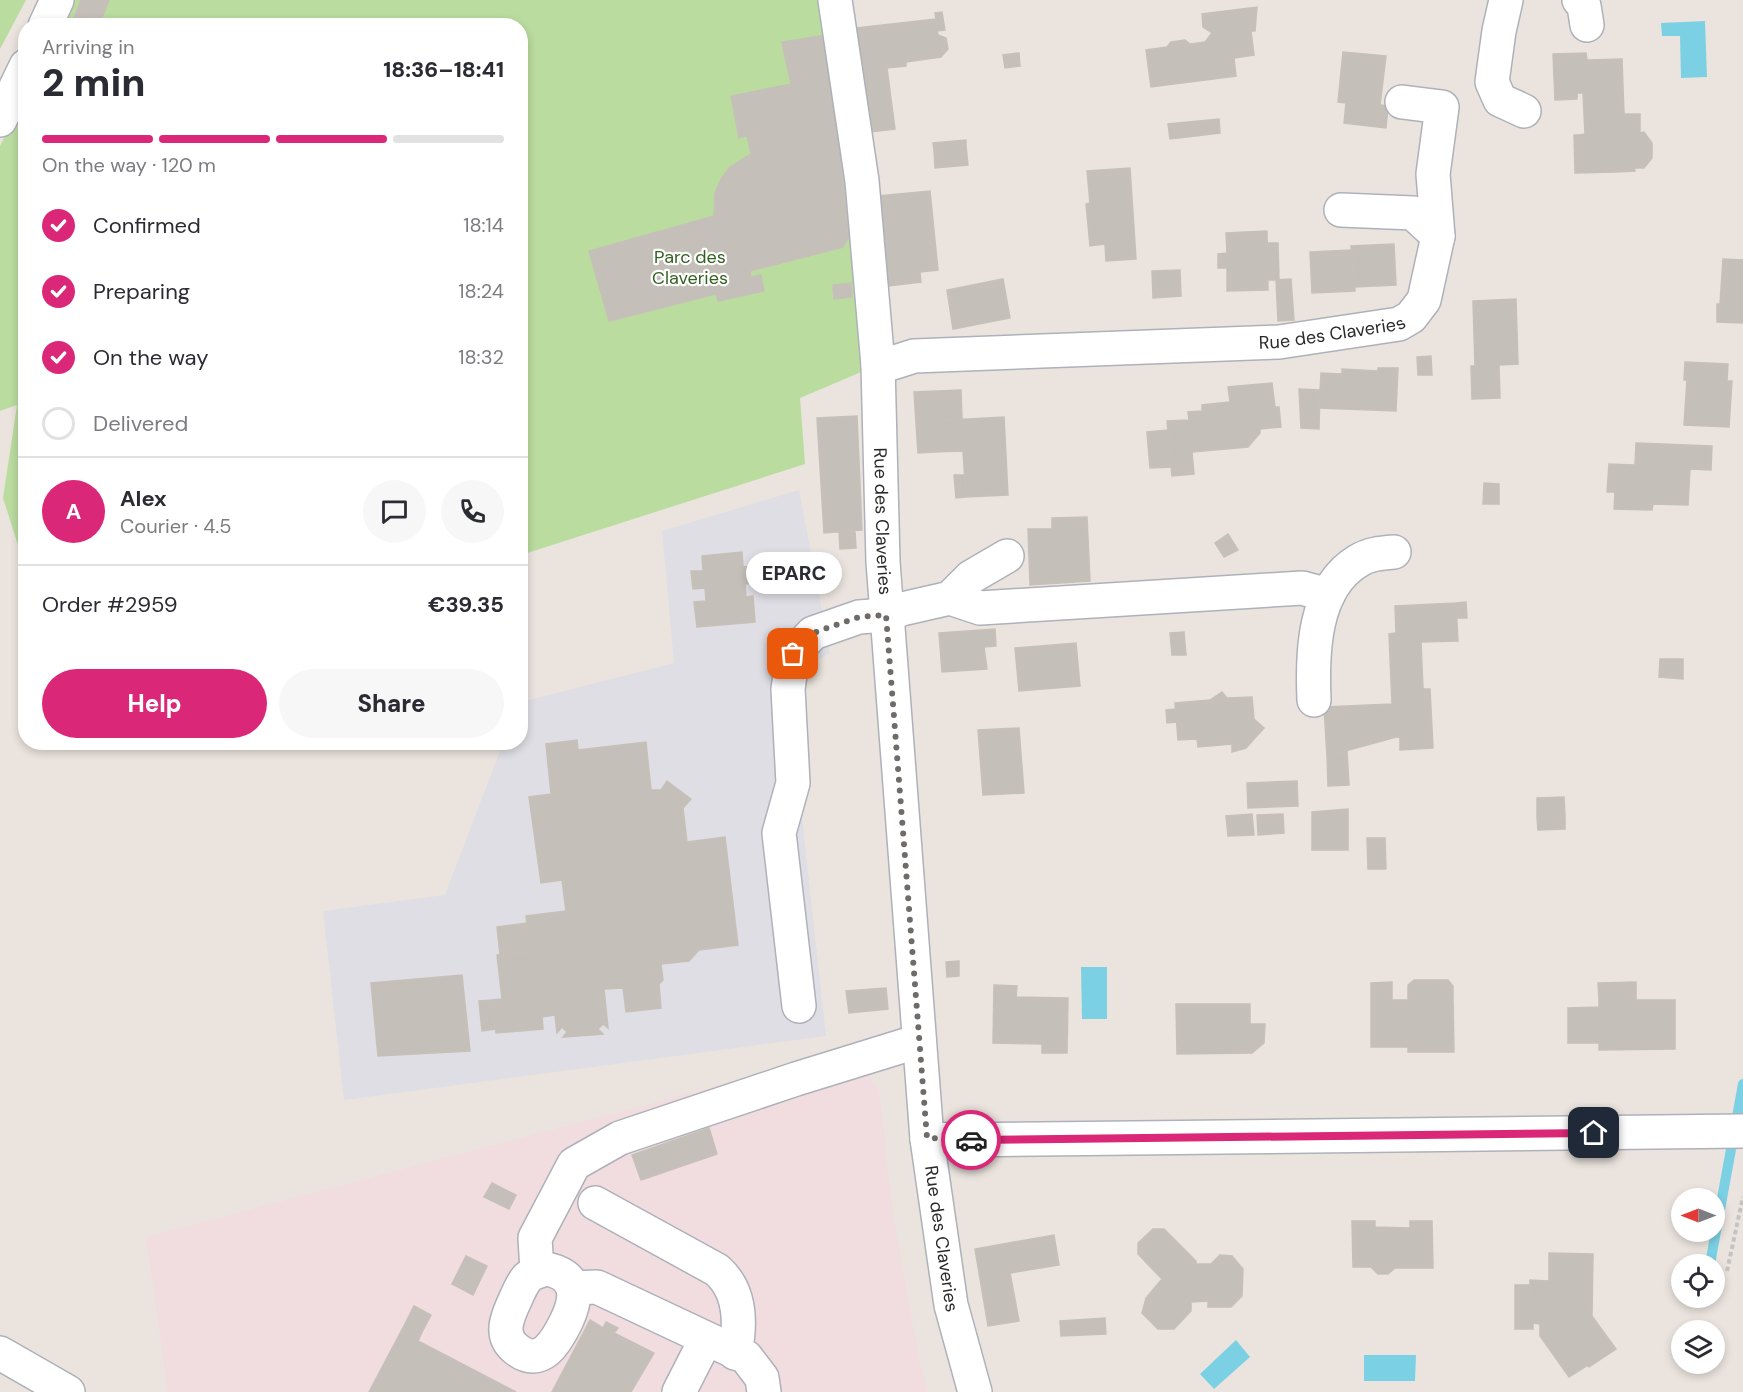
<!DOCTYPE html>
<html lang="en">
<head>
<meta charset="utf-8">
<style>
  :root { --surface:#fff; --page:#f7f7f7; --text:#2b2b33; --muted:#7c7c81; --line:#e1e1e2; --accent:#db2777 }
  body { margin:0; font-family:"DM Sans",sans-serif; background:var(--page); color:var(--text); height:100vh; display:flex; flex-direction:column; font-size:22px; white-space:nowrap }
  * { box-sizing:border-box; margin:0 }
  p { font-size:20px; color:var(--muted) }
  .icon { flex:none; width:33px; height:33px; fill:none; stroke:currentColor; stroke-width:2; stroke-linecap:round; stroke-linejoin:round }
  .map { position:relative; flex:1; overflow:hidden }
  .side { position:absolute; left:18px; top:18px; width:510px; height:732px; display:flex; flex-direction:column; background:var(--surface); border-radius:24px; box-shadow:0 3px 9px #0003 }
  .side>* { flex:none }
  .needle { width:39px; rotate:270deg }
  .buttons { position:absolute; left:1671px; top:1188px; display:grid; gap:12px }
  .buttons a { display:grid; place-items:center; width:54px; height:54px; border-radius:50%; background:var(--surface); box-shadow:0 3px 9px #0003; font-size:30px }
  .pin { position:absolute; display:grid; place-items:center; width:51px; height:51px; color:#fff; margin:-26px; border-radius:12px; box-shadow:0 3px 9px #0006 }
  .courier { position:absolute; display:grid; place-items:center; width:60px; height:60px; margin:-30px; border:4px solid #db2777; border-radius:50%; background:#fff; color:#222; box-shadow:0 2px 8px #0007 }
  .bubble { position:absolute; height:42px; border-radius:21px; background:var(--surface); box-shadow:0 3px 9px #0003; font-size:20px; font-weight:800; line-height:42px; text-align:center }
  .headline em { font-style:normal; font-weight:800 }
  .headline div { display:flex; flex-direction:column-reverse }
  .headline { display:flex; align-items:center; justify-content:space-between; height:102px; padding:0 24px }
  h1 { font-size:39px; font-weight:800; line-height:45px }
  .bar { display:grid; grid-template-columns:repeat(4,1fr); gap:9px 6px; align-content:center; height:72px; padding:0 24px }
  .bar i { height:8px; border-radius:4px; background:var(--line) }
  .bar .selected { background:var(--accent) }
  .bar p { grid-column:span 4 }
  .line { display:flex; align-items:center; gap:15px; padding:0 24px; border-top:2px solid var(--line) }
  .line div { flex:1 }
  .round { display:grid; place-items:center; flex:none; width:63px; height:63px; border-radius:32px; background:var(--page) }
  ol { padding:0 24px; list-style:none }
  li { display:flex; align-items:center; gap:18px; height:66px }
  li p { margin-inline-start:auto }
  li .icon { padding:6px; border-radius:50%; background:var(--accent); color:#fff; stroke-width:4 }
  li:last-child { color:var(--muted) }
  li i { width:33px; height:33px; border:3px solid var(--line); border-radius:50% }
  .primary-button { display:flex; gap:12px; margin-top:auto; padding:12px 24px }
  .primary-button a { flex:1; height:69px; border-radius:36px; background:var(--accent); color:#fff; font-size:24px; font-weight:800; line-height:69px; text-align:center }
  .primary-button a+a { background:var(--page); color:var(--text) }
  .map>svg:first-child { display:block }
</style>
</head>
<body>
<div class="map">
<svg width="1743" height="1392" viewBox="0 0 1743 1392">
  <rect width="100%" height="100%" fill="#ebe4de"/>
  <path fill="#dfdee4" d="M799,490L830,653L805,667L799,790L826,1036L344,1100L323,911L445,895L503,743L520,742L521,702L674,663L662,531Z"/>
  <path fill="#f1dcdf" d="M863,1068L879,1090L892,1208L919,1360L928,1392H168L146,1237L778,1070Z"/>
  <path fill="#badc9f" d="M0,0H26L0,49Z
    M74,0H825L856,180L866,370L800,398L805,464L521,555L520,26H61Z
    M25,96V567L3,498L17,405L0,411V146Z"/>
  <path fill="#7bd1e3" d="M1705,21L1707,77L1681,78L1680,36H1662L1661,23Z
    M1081,967H1107V1019H1082Z
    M1236,1340L1250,1357L1214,1389L1200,1374Z
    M1364,1355H1416L1415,1381H1364Z"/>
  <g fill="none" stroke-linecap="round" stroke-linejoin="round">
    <path stroke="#7bd1e3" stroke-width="10" d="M1710,1264L1743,1084"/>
  </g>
  <path fill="#c4bfb9" stroke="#c6c0b8" stroke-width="1.5" d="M81,0H109L99,26H78L72,23Z
    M1257,7L1255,31H1251L1254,55L1234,58L1236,76L1151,87L1146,50L1167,47L1171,42L1185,40L1190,44L1205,42L1212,33L1203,27L1202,14Z
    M942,12L945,30L937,31L938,35L946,38L948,49L941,57L906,62V66L887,68L895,129L870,132L857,28L936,19L935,13Z
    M825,35L826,39L783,48L782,42Z
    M826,39L835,108L848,229L849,237L843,247L750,271L751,277L761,275L764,291L718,301L716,294L609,321L589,251L714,216L715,193L721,179L730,167L751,154L747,135L739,138L731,96L791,84L783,48Z
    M1343,52L1386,56L1380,105L1388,106L1386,128L1344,123L1346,103L1338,102Z
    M1019,53L1020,66L1005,68L1003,55Z
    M1586,53L1587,60L1622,59L1624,114H1640V133L1644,132L1652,143V158L1644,168H1634L1635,171L1616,172V169H1599V157L1579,158V135L1585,134L1583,93H1577V99L1555,100L1553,54Z
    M1219,119L1220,133L1170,139L1168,124Z
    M1574,135H1579V158L1599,157V169H1616V172L1575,173Z
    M966,140V146L934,150L933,143Z
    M966,146L968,165L935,168L934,150Z
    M1130,168L1136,259L1106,261L1105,244L1090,246L1086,204L1090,203L1087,171Z
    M930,191L938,270L920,272L921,282L889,286L878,196Z
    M1267,231L1268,290L1227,291V268H1218V254L1227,253L1226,233Z
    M1267,243H1278L1279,280H1268Z
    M1394,244L1396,285L1354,287L1351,246Z
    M1352,250L1355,291L1312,293L1310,252Z
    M1723,259L1743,260V323L1717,322V304H1720Z
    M1180,270L1181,296L1153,298L1152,271Z
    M1003,279L1010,318L953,329L947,290Z
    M1291,279L1294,320L1278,321L1276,280Z
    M851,283L852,297L834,299L833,285Z
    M1516,299L1518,364L1499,365L1500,398L1472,399L1471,366H1475L1473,301Z
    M1431,356L1432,375H1418L1417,357Z
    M1685,362L1728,364L1727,381H1732L1729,427L1684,425L1687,380H1684Z
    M1378,368H1398L1396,411L1319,408L1321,373L1342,374V369L1378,371Z
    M1272,383L1275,407H1279L1281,427L1260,429V433L1248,447L1192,452L1194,474L1172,476L1167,421L1189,420L1188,412L1202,411V405L1230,402L1228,387Z
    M1299,389L1320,390L1319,429L1301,428Z
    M961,390L962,419L934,421L935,452L918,453L914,392Z
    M857,416L862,530L824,533L817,418Z
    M1004,417L1008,495L966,497L963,451L935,452L934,421Z
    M1168,430L1171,467L1150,468L1147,432Z
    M1636,443L1712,446L1711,470L1690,469L1688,505L1653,504L1652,510L1614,509L1615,492H1607L1609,464L1635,465Z
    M954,475H965L966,497L956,498Z
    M1484,483L1499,484V504H1483Z
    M1087,517L1090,581L1030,585L1028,529H1052V518Z
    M855,531L856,548L840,549L839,532Z
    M1228,534L1238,550L1224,557L1215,543Z
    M742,552L743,567L763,565L764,582L745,584L746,597L753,596L755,622L697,627L694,602L706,601L705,588L693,589L691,571H703L702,556Z
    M1466,602L1467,618H1456V603Z
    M1456,603L1458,641L1421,642L1423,689H1430L1433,748L1400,750V736L1327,756L1324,707L1392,704L1389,634L1396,633L1395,606Z
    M995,629L996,646L984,647L987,669L942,672L939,633Z
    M1184,632L1186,655H1172L1170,633Z
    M1076,643L1080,686L1019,691L1015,648Z
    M1660,659H1683V679L1659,677Z
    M1222,692L1227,698L1252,697L1254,719L1264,728L1246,748L1232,752V744L1198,747L1197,739L1178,740L1175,703L1210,700Z
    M1176,709V722L1167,723L1166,710Z
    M1019,728L1024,793L983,795L978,730Z
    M577,740L578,750L646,742L651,790H661L667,781L691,799L683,808L687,842L725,837L738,945L699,950L689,961L661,964L663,980L659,984L661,1008L626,1012L623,988L604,989L608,1028L603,1024L598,1029L603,1034L563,1037L567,1032L562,1027L557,1033L555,1015L542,1017L543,1029L496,1033L492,1000L502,999L497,955L530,952L526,916L566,911L562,880L541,883L529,797L551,794L546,744Z
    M1347,751L1349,785L1328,786L1327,756Z
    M1297,781L1298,806L1248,808L1247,783Z
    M1564,797L1565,816L1537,817V798Z
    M1348,809V850H1312V812Z
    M1252,814L1254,835L1228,836L1226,816Z
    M1283,814L1284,833L1258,835L1257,815Z
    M1565,816V829L1538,830L1537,817Z
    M1367,838H1385L1386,869H1368Z
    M527,923L530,952L500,955L497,927Z
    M959,961V976L947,977L946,962Z
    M462,975L470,1051L378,1056L371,983Z
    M1414,980H1448L1453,986V1000H1408V985Z
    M1392,982V993H1371V983Z
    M1636,982V1000H1599L1598,983Z
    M994,985L1017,986L1016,997L1068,998L1067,1053H1042V1044L993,1043Z
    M886,988L888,1009L849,1013L846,991Z
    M1371,993H1392V1000H1453L1454,1052H1432V1047H1371Z
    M492,1000L495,1029L482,1031L479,1001Z
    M1599,1000H1675V1049L1599,1050V1043H1568V1008L1599,1007Z
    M1176,1004H1250V1024H1265L1264,1043L1252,1053L1177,1054Z
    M1408,1047H1432V1052H1408Z
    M709,1128L717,1154L641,1180L632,1155Z
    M492,1183L516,1195L509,1209L484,1197Z
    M1352,1221H1375V1227L1410,1228V1221H1432L1433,1268H1395L1388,1274H1378L1371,1267H1353Z
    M1153,1229H1164L1196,1261V1264H1211L1220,1255L1232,1256L1243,1269L1242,1296L1231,1307H1208V1301L1191,1302V1311L1174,1329H1158L1142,1313L1146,1298L1162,1279L1138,1254V1243Z
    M1054,1235L1059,1265L1010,1273L1019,1321L988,1326L975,1249Z
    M1549,1253L1593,1254L1592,1316L1616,1349L1589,1367L1588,1365L1569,1377L1540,1336V1324L1533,1323V1316H1529L1530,1280L1549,1281Z
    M466,1256L487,1266L473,1295L452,1284Z
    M1515,1285H1529V1316L1515,1315Z
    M414,1306L431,1315L422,1332L405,1324Z
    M1515,1315L1533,1316V1329H1515Z
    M1105,1318L1106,1334L1061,1336L1060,1321Z
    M590,1320L603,1328L606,1322L618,1328L614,1333L654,1353L631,1392H552Z
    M405,1324L422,1332L418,1341L516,1392H369Z"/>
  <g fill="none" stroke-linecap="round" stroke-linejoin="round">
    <defs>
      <g id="minor">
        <path id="s1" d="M835,0L862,181L878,365L883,562L927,1139L951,1305L975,1392"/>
        <path d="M1506,0L1499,31L1492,82L1500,100L1524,111"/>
        <path d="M1579,0L1584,6L1587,25"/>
        <path d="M45,26L57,0"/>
        <path d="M0,120L26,66"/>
        <path d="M1341,210L1413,213L1438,236"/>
        <path id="s2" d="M878,365L889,364L914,356L1279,342L1399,324L1411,317L1424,300L1438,236L1433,174L1442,107L1402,102"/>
        <path d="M1007,556L971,577L950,598L980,608L1302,588L1328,595"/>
        <path d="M1314,700C1312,654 1313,588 1358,561C1369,554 1381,553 1394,552"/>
        <path d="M799,1006L779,833L793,783L788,689L793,654L813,633L859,617L886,615L902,609L950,598"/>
        <path d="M927,1139L959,1140L1743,1131"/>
        <path d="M595,1203L717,1270C741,1291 741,1324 735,1353"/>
        <path d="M547,1269C579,1276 578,1297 566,1322C556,1342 541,1369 516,1349C498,1335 508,1315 516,1298C519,1291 522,1284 527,1278C533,1272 540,1271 547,1269Z"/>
        <path d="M537,1271L535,1238L574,1164L620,1138L796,1079L919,1041"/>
        <path d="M573,1288L597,1287L746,1357L762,1378L764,1392"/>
        <path d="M0,1353L68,1392"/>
        <path d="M679,1392L706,1339"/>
      </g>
    </defs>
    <use href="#minor" stroke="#aeb1ba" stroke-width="36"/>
    <path stroke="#c3c3c3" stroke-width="4" stroke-dasharray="4.5 3" stroke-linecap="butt" d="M1727,1271L1743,1197"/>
    <use href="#minor" stroke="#fff" stroke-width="33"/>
  </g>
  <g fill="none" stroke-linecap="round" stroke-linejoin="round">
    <path stroke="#6e6b69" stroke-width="6" stroke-dasharray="0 10.8" d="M793,654L813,633L859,617L886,615L927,1138L971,1140"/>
    <path stroke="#db2777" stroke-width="8" d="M971,1140L1594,1133"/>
  </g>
  <g text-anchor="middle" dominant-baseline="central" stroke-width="4.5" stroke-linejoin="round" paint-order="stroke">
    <g font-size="18" fill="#346121" stroke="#fff">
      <text x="690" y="257">Parc des<tspan x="690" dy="21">Claveries</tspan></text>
    </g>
    <g font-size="18" fill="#2a2a2a" stroke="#fff">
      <text stroke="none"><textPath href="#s2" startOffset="456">Rue des Claveries</textPath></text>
      <text stroke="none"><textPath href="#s1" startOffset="524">Rue des Claveries</textPath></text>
      <text stroke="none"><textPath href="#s1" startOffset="1244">Rue des Claveries</textPath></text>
    </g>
  </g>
</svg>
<div class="buttons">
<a><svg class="needle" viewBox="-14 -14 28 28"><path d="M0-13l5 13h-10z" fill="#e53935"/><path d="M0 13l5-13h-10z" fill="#7c7c81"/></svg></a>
<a><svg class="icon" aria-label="locate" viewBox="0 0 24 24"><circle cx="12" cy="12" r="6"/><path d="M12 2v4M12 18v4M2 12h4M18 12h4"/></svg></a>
<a><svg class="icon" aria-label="layers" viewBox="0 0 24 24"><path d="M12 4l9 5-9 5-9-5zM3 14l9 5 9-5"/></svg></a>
</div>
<div class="pin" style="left:793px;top:654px;background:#ea580c"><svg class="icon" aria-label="bag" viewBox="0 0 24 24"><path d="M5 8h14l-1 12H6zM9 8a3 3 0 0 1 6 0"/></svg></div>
<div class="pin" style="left:1594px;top:1133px;background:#1f2937"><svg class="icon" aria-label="home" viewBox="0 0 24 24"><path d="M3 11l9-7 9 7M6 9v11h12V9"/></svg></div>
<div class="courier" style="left:971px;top:1140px"><svg class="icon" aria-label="car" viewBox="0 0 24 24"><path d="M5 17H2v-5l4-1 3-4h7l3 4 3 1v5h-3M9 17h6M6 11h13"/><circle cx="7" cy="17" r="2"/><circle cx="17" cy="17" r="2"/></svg></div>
<div class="bubble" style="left:746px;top:552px;width:96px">EPARC</div>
<section class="side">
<div class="headline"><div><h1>2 min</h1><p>Arriving in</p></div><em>18:36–18:41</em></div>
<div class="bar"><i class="selected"></i><i class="selected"></i><i class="selected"></i><i></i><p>On the way · 120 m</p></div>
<ol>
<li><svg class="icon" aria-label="check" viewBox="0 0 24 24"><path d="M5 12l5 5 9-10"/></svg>Confirmed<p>18:14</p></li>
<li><svg class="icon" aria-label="check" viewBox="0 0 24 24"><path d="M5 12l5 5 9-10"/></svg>Preparing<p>18:24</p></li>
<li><svg class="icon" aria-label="check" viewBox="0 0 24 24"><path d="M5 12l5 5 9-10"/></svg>On the way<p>18:32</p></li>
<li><i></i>Delivered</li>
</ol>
<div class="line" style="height:108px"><b class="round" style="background:var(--accent);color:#fff">A</b><div><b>Alex</b><p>Courier · 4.5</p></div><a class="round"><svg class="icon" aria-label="chat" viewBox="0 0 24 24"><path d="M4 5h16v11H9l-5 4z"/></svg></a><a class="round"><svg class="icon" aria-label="phone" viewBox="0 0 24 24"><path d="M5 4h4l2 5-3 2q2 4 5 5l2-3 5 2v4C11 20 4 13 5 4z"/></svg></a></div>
<div class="line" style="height:78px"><div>Order #2959</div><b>€39.35</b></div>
<div class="primary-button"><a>Help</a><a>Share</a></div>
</section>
</div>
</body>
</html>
